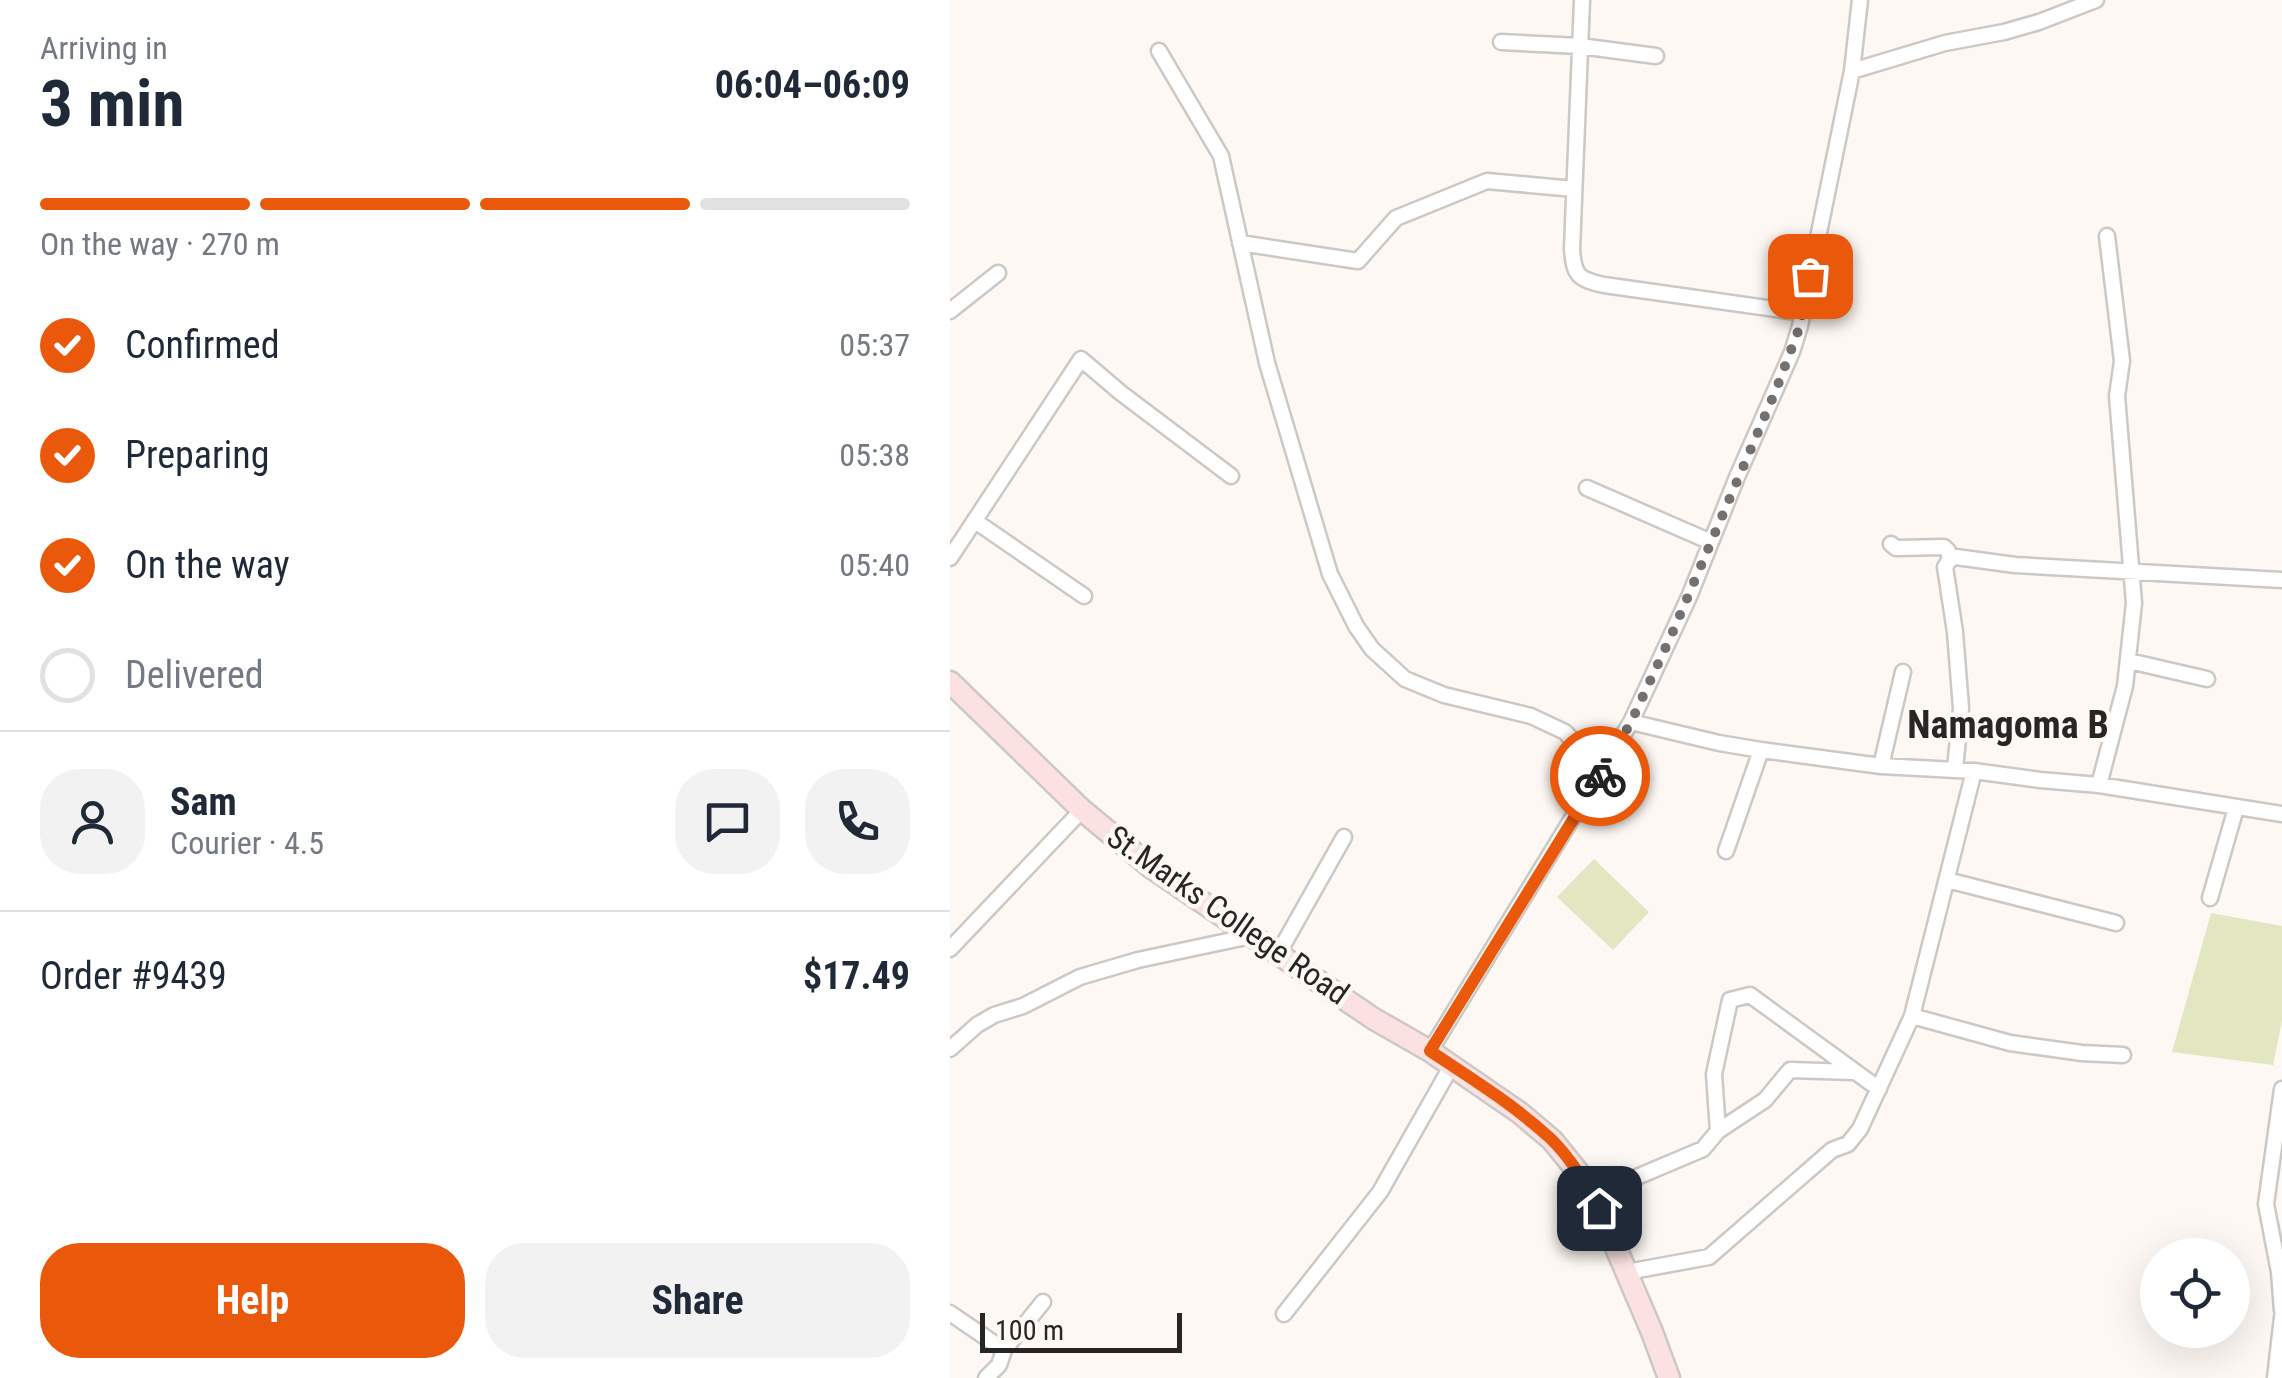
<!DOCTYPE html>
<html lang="en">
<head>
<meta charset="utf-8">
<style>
  :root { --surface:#fff; --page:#f2f2f3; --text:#1f2937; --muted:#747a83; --line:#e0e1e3; --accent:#ea580c }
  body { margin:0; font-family:"Roboto Condensed",sans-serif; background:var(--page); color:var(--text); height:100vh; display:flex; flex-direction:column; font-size:38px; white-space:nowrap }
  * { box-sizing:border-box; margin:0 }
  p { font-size:32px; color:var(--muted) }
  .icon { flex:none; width:55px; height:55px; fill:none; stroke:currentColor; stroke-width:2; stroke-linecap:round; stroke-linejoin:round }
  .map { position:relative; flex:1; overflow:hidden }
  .drawer { display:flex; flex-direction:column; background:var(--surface); width:950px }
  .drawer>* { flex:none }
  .tools { position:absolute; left:1190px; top:1238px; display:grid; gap:20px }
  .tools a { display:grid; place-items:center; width:110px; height:110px; border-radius:50%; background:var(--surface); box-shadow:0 10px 40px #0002; font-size:50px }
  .scale { position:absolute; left:30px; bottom:25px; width:202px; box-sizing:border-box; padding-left:10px; border:5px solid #282625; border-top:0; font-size:28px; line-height:35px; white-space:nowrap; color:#282625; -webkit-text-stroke:8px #fdf8f3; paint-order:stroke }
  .pin { position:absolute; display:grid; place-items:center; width:85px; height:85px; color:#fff; margin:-42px; border-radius:20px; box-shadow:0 5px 15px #0006 }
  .courier { position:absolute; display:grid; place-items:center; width:100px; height:100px; margin:-50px; border:8px solid #ea580c; border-radius:50%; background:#fff; color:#222; box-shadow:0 2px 12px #0007 }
  .summary em { font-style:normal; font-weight:700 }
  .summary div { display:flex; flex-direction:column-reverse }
  .summary { display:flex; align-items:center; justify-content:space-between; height:170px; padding:0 40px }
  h1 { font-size:65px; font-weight:700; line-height:75px }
  .bar { display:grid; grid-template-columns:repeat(4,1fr); gap:15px 10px; align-content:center; height:120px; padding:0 40px }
  .bar i { height:12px; border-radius:8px; background:var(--line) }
  .bar .selected { background:var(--accent) }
  .bar p { grid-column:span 4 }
  .line { display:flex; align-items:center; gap:25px; padding:0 40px; border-top:2px solid var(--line) }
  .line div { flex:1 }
  .round { display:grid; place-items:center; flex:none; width:105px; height:105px; border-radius:40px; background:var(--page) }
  ol { padding:0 40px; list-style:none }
  li { display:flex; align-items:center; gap:30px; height:110px }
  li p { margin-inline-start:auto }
  li .icon { padding:10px; border-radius:50%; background:var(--accent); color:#fff; stroke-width:4 }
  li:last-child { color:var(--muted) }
  li i { width:55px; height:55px; border:5px solid var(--line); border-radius:50% }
  .button { display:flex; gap:20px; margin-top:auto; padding:20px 40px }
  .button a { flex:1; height:115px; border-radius:40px; background:var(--accent); color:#fff; font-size:40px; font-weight:700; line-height:115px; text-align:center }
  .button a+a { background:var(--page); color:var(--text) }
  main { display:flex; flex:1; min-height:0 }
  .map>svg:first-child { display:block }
</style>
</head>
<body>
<main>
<section class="drawer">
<div class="summary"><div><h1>3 min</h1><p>Arriving in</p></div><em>06:04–06:09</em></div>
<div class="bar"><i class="selected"></i><i class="selected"></i><i class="selected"></i><i></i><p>On the way · 270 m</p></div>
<ol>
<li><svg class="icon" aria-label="check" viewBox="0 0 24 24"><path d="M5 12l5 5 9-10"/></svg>Confirmed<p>05:37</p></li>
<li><svg class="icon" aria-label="check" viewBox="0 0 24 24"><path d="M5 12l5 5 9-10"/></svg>Preparing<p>05:38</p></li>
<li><svg class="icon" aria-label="check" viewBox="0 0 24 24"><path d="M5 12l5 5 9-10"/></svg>On the way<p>05:40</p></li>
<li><i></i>Delivered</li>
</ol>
<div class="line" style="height:180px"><a class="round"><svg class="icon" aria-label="person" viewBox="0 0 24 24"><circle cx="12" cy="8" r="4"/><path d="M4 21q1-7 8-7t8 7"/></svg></a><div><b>Sam</b><p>Courier · 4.5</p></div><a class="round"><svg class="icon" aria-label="chat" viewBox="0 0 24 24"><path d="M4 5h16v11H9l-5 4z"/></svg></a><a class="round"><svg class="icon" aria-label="phone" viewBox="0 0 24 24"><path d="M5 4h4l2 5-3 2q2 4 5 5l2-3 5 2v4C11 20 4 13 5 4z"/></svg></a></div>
<div class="line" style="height:130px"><div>Order #9439</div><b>$17.49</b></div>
<div class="button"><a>Help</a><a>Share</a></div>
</section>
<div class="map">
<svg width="1332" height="1378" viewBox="0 0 1332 1378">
  <rect width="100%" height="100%" fill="#fdf8f3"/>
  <path fill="#e2e6c1" d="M644,859L699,912L663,950L607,897Z
    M1261,913L1332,926V1021L1323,1065L1222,1052Z"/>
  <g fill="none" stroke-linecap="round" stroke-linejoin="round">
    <defs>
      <path id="minor" d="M632,0L622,249C624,276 628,279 654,285L853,313
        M551,42L630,46L706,56
        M209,51L271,156L317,363L380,574L406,626L422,649L455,679L494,695L581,716L615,732L634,752L647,780
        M902,71L995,43L1054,32L1089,22L1146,0
        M290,243L408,261L446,218L537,181L624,189
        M0,311L48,273
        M637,488L761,542
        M25,521L134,596
        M941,544L946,548L994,547L998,551L1000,559
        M0,558L131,359L171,393L281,476
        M1179,661L1257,679
        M681,722L769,743L811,750L931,766L1024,771L1090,780L1149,785L1332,814
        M931,766L953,672
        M1005,769L1011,708L1005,632L995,567L1000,559L1006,557L1065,565L1332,580
        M1149,785L1175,686L1184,603L1167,396L1172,361L1157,236
        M776,851L811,750
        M997,880L1166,923
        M1260,898L1286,808
        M0,949L132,810
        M328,954L394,837
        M962,1016L1060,1043L1132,1053L1173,1055
        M0,1049L27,1025L44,1015L73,1006L130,977L188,960L301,936
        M480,1051L681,722L739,597L787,477L842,352L850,326L902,71L910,0
        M1332,1089L1316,1204L1329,1272L1332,1311
        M768,1131L815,1100L840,1070L904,1072
        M642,1196L753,1149L768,1131L764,1074L780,1000L800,995L929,1089
        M677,1272L759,1257L882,1150L898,1144L910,1129L962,1016L1024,771
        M0,1313L54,1350
        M334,1314L430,1192L502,1065
        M36,1378L49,1365L54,1350L93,1302
        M1325,1378L1332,1317"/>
      <path id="secondary" d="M0,682L132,810L202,868L424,1019L480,1051L570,1113L602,1140L628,1172L649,1208L702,1332L719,1378"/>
    </defs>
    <use href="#minor" stroke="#cdc8c3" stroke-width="19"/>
    <use href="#secondary" stroke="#cdc8c3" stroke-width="25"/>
    <use href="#minor" stroke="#fff" stroke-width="14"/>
    <use href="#secondary" stroke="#fbe1e2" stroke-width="20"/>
  </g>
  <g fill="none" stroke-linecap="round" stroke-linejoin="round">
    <path stroke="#73706d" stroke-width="10" stroke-dasharray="0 18" d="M650,776L681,722L721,636L826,390L850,326L860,276"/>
    <path stroke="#ea580c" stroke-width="12" d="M649,1208C635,1183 621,1158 600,1138C564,1105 521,1078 480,1051L650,776"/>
  </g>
  <g text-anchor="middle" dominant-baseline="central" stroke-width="9" stroke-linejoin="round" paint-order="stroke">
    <g font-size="32" fill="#282625" stroke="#fdf8f3">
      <text transform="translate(278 915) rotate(35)">St.Marks College Road</text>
    </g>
    <g font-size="38" font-weight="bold" fill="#282625" stroke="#fdf8f3">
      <text x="1058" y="725">Namagoma B</text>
    </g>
  </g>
</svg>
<div class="tools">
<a><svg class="icon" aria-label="locate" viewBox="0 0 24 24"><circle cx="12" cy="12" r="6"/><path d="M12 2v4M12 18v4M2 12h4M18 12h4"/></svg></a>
</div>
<div class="scale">100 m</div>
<div class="pin" style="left:860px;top:276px;background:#ea580c"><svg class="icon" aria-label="bag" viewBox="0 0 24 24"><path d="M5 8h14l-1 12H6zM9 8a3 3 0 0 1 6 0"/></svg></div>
<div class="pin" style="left:649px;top:1208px;background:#1f2937"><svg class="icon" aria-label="home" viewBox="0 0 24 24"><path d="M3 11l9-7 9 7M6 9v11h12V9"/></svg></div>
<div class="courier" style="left:650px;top:776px"><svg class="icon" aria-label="bike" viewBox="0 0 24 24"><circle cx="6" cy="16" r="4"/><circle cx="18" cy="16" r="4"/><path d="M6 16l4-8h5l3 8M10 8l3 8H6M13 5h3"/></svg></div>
</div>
</main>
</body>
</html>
